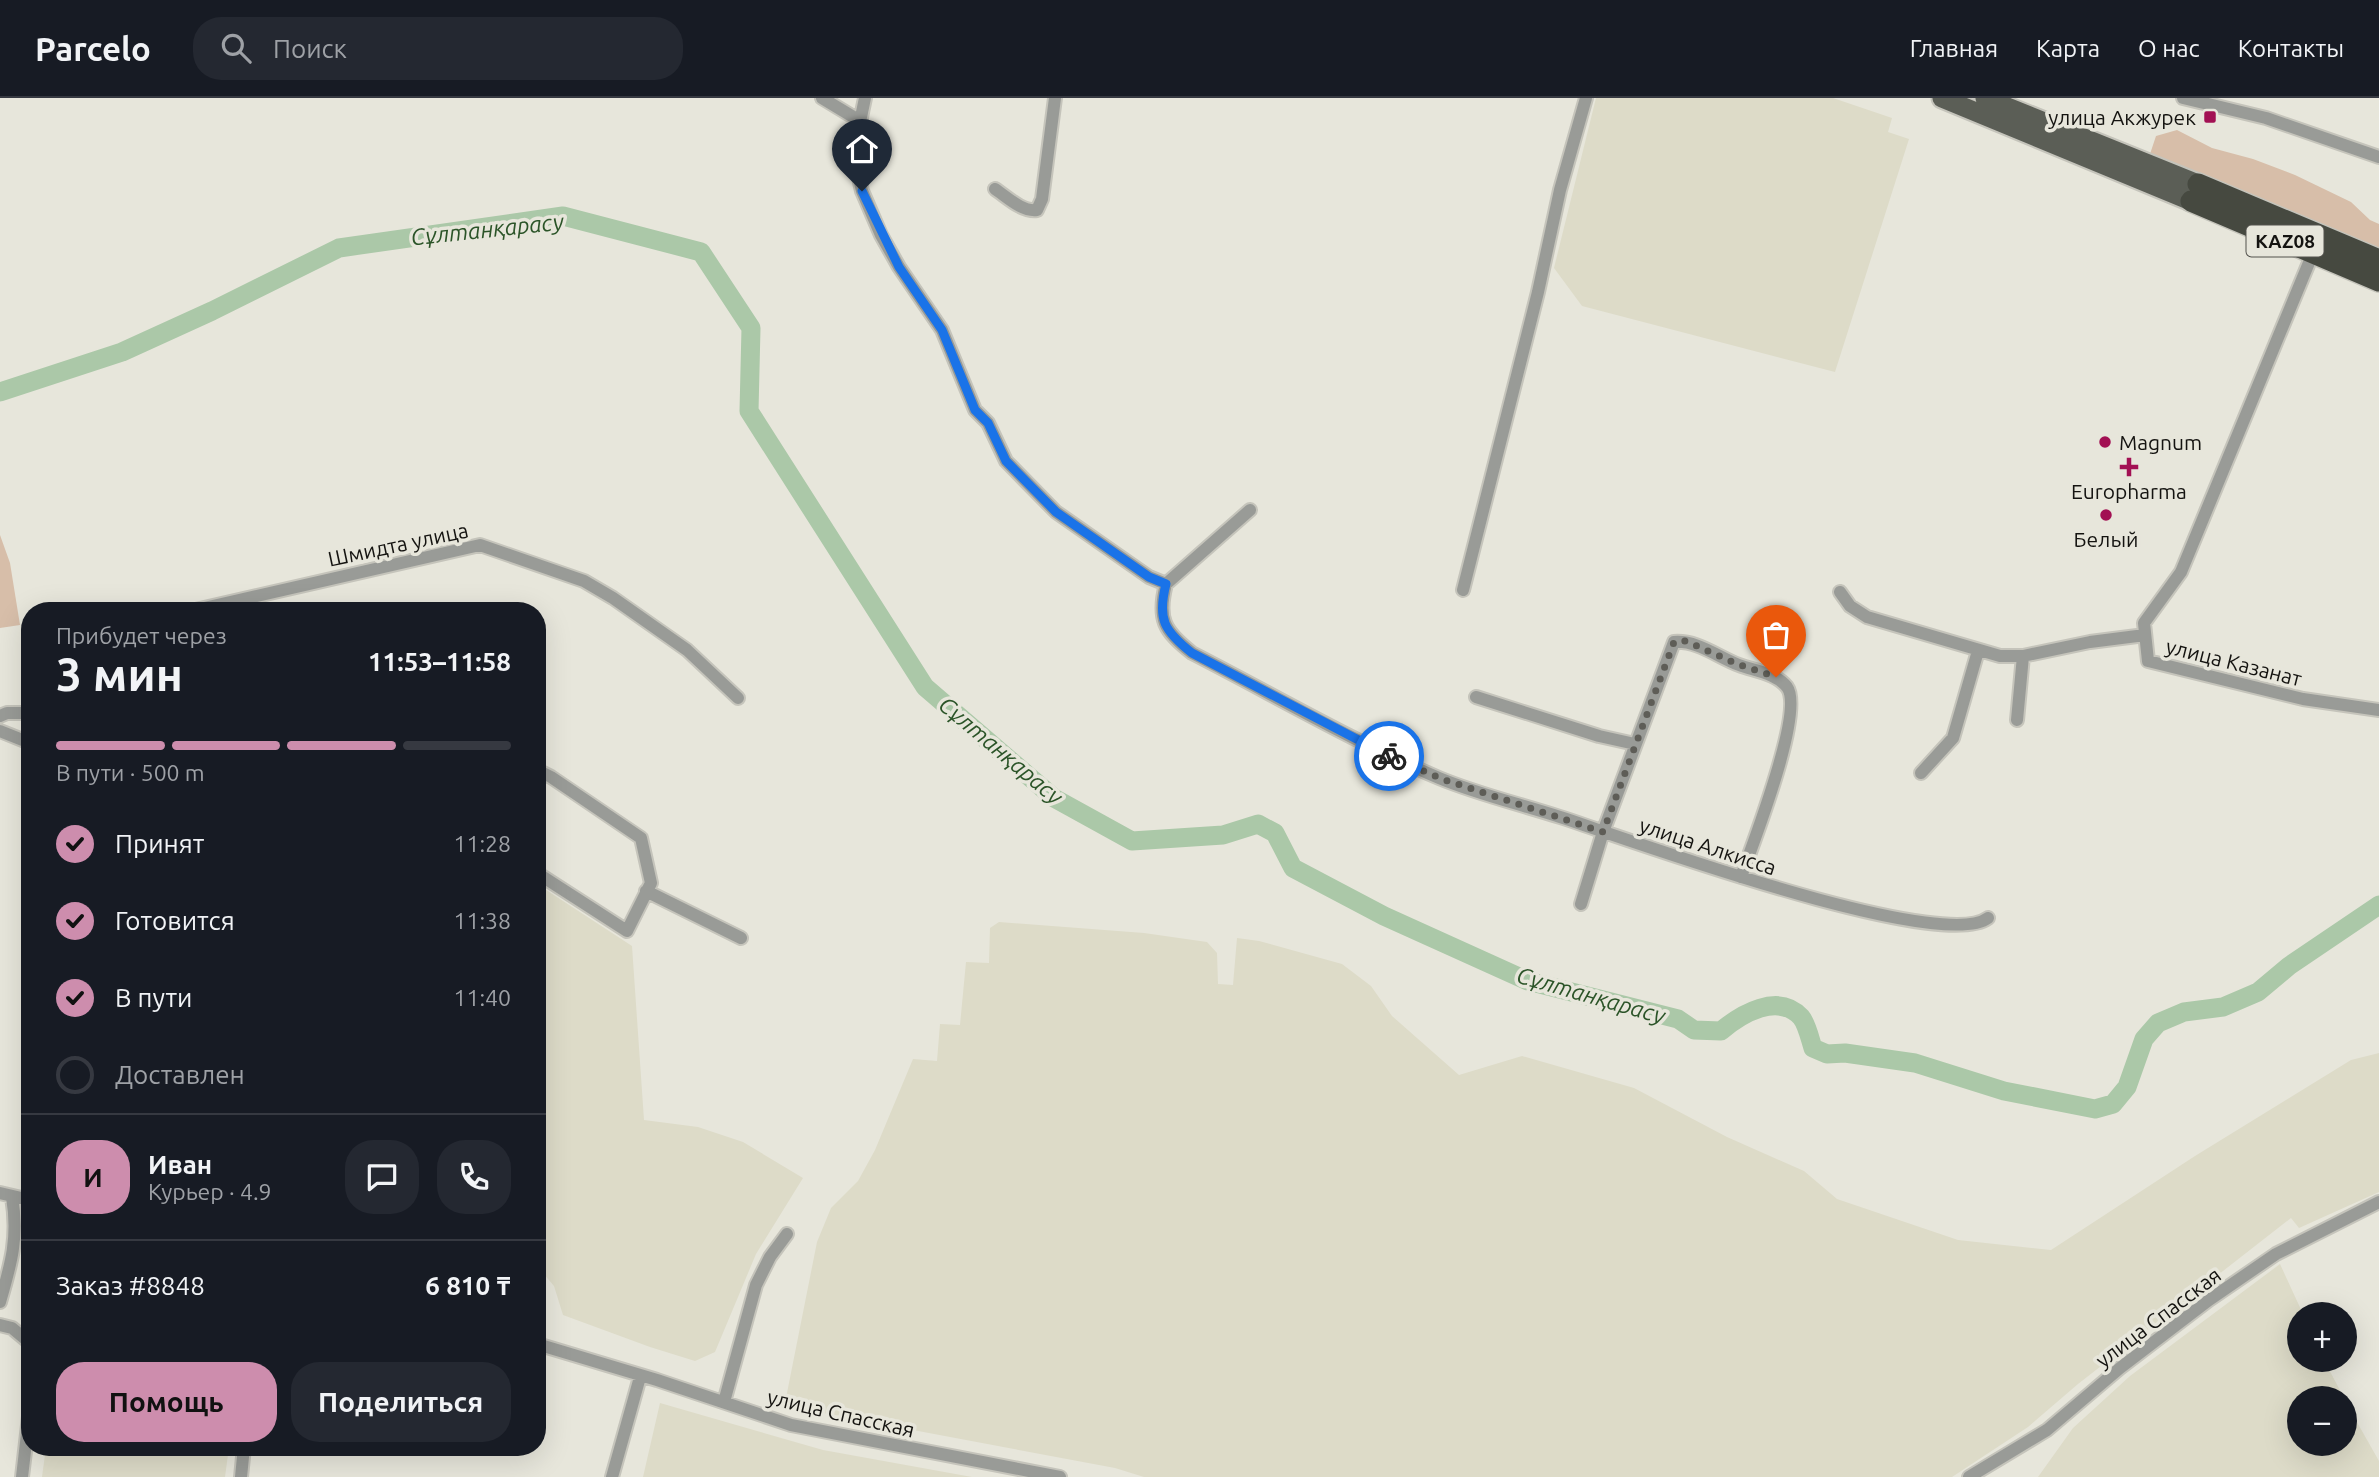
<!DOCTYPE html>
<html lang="ru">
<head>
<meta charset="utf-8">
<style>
  :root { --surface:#171b24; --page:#242831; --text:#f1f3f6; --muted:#9ea1a6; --line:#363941; --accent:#cd8dad }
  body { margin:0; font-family:Ubuntu,sans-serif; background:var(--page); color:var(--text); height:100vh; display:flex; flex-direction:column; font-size:26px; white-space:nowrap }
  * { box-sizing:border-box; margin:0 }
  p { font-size:23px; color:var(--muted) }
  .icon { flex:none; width:38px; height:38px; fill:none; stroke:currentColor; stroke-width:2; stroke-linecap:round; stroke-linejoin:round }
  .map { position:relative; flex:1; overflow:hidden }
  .sheet { position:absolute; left:21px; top:504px; width:525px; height:854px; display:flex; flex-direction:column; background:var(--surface); border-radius:28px; box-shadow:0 7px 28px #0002 }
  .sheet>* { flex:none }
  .controls { position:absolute; left:2287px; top:1204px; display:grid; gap:14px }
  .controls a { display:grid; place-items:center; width:70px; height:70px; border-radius:50%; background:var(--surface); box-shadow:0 7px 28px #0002; font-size:35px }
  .pin { position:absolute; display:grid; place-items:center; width:60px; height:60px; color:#fff; margin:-72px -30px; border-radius:50% 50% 50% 0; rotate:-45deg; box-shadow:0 0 7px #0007 }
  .pin .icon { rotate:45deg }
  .courier { position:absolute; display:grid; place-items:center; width:70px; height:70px; margin:-35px; border:5px solid #1a73e8; border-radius:50%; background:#fff; color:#222; box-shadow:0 2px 9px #0007 }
  .head em { font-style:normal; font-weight:700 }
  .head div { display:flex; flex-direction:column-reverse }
  .head { display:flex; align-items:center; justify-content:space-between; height:119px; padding:0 35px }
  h1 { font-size:46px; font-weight:700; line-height:52px }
  .bar { display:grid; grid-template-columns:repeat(4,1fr); gap:10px 7px; align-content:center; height:84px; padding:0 35px }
  .bar i { height:9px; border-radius:5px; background:var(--line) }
  .bar .current { background:var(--accent) }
  .bar p { grid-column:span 4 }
  .line { display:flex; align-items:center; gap:18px; padding:0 35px; border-top:2px solid var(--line) }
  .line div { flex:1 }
  .round { display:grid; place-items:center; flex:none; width:74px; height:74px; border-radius:28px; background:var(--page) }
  ol { padding:0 35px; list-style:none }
  li { display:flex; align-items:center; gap:21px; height:77px }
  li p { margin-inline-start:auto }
  li .icon { padding:7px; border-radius:50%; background:var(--accent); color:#111; stroke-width:4 }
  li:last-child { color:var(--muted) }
  li i { width:38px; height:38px; border:4px solid var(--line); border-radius:50% }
  .cta { display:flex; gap:14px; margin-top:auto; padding:14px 35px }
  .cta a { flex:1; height:80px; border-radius:28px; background:var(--accent); color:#111; font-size:28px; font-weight:700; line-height:80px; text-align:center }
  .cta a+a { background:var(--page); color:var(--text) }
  header { display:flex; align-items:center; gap:42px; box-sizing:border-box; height:98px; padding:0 35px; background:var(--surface); border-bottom:2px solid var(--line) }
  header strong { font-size:33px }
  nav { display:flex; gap:38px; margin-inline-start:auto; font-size:24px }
  .search { width:490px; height:63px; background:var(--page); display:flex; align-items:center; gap:18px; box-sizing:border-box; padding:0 24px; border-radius:28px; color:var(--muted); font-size:26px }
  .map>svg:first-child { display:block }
</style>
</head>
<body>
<header>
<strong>Parcelo</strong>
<div class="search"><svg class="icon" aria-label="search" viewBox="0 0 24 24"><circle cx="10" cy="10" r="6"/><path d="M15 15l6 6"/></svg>Поиск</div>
<nav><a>Главная</a><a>Карта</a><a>О нас</a><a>Контакты</a></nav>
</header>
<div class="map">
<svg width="2379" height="1379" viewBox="0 0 2379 1379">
  <rect width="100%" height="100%" fill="#e7e6db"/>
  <path fill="#dddbc8" d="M1596,0H1833L1892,20L1888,34L1909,41L1835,274L1582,208L1554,170Z
    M537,786L632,848L644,1022L698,1029L743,1044L803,1080L756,1156L715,1254L695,1263L650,1249L563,1217L554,1188L537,1168Z
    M999,824L1144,835L1207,844L1217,855L1218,886L1233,887L1237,840L1259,843L1342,866L1371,888L1392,918L1459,977L1522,958L1634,990L1727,1039L1804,1073L1837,1101L1958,1142L2051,1152L2195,1058L2351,962L2379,955V1094L2299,1130L2291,1120L2078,1286L2028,1329L1952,1379H1144L1115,1370L801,1311L785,1305L817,1144L831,1110L858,1083L875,1052L913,961L937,963L940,926L960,927L966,864L989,865L990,830Z
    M2280,1166L2303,1216H2300V1262H2324L2344,1300H2300V1346H2345V1303L2379,1363V1379H2038L2073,1330L2130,1278Z
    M660,1305L823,1352L972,1379H643Z
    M46,1349H229L225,1379H42Z"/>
  <path fill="#d7bea9" d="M2177,32L2212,50L2253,61L2295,77L2351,104L2370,122L2379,126V153L2150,56L2156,38Z
    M0,437L10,465L20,527L0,530Z"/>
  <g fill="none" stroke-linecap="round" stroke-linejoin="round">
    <path stroke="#abc8a8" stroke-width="19" d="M0,294L122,254L212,213L339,150L563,118L701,154L751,230L749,313L925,589L1054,700L1132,743L1223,737L1258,726L1275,735L1293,770L1384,818L1528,883L1678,921L1694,932L1721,933C1741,916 1778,894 1801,919C1807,926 1810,941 1813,950L1827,956L1845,955L1915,965L2004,993L2095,1011L2113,1006L2127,989L2144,941L2158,925L2184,914L2223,909L2258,894L2289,868L2379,807"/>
    <defs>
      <path id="street" d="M822,0L860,23
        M865,0L856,43L857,71L862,93L881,137L899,169L942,232L975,312L988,325L1006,363L1056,414L1149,479L1166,486
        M2183,0L2266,20L2379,59
        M995,91C1007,99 1022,114 1037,112L1042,101L1055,0
        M2313,155L2181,474L2144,525L2148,563L2303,601L2379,612
        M1166,486C1157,521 1164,533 1192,555C1274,597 1354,644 1439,680C1477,696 1520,706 1560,719C1625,740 1941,856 1988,820
        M1166,486L1250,412
        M1463,492L1538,194L1560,92L1586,0
        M1840,494L1850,508L1867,519L2000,558H2023L2090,544L2145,537
        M191,513L480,447L584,483L613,500L687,552L738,600
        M1476,599L1599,638L1635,646
        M0,618L7,615H30
        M2017,622L2023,558
        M0,633L30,645
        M537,672L551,679L641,740L651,785L627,833L537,775
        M1921,675L1953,640L1978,553
        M646,793L741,840
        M1581,806L1603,734L1674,544C1697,542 1718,559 1739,567C1755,573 1776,575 1787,589C1805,613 1752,748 1741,779
        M0,1095L30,1102
        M0,1204C11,1166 19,1139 12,1099
        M0,1227L12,1230L30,1245
        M537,1246L657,1282L791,1327L1060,1379
        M724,1304L756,1187L770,1159L787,1136
        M22,1379L30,1310
        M241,1379L244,1349
        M612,1379L640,1279
        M1969,1379L2047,1332L2120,1270L2209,1202L2276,1156L2379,1104"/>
      <path id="primary" d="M1942,0L2191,103
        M1985,0L2198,86"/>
      <path id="highway" d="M2198,86L2379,162
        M2191,103L2379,183"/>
    </defs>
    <use href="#street" stroke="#c5c4bb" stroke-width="16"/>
    <use href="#primary" stroke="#c5c4bb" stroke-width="23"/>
    <use href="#highway" stroke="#c5c4bb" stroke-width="24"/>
    <use href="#street" stroke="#999b97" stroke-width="12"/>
    <use href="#primary" stroke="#5b5e56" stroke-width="19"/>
    <use href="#highway" stroke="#464940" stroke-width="21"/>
  </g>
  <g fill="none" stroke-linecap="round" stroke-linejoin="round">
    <path stroke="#5e5d57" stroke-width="7" stroke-dasharray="0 12.6" d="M1389,658L1442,681L1603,734L1674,544L1686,543L1737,566L1776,579"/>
    <path stroke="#1a73e8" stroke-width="9" d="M862,93L899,169L942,232L975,312L988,325L1006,363L1056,414L1149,479L1166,486C1157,521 1164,533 1192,555L1389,658"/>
  </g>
  <g fill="#a21053" stroke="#e7e6db" stroke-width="2.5">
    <rect x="2203" y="12" width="14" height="14" rx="3.5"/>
    <circle cx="2105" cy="344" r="7"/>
    <path d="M2125.5 358.5h7v7h7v7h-7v7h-7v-7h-7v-7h7z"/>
    <circle cx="2106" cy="417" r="7"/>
  </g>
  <g text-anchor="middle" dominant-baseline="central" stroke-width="7" stroke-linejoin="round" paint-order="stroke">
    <rect fill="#e7e6db" stroke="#53524d" stroke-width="2" x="2246.5" y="127.5" width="77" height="31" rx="5"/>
    <g font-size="19" font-weight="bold" fill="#141310">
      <text x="2285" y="143">KAZ08</text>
    </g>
    <g font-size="21" fill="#141310" stroke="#e7e6db">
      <text x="2196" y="19" text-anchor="end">улица Акжурек</text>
      <text x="2119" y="344" text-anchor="start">Magnum</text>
      <text x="2129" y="393">Europharma</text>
      <text x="2106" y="441">Белый</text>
    </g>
    <g font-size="21" fill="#141310" stroke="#e7e6db">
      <text transform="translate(398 446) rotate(-12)">Шмидта улица</text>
      <text transform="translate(2234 564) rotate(14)">улица Казанат</text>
      <text transform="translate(1708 748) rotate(18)">улица Алкисса</text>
      <text transform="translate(2158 1219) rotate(-37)">улица Спасская</text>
      <text transform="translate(841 1315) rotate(13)">улица Спасская</text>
    </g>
    <g font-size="23" font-style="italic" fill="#2b5428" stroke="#e7e6db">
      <text transform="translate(487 131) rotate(-6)">Сұлтанқарасу</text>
      <text transform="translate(1001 652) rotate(40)">Сұлтанқарасу</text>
      <text transform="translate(1591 897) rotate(16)">Сұлтанқарасу</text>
    </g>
  </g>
</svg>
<div class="controls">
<a>+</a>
<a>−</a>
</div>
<div class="pin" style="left:1776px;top:579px;background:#ea580c"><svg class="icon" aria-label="bag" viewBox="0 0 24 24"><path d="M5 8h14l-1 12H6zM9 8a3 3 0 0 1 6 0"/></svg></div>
<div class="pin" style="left:862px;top:93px;background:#1f2937"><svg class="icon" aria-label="home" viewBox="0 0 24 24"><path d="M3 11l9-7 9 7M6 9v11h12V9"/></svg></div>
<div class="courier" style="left:1389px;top:658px"><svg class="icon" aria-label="bike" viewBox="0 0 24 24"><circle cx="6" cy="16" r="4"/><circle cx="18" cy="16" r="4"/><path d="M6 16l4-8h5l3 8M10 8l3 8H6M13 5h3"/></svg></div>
<section class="sheet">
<div class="head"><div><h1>3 мин</h1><p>Прибудет через</p></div><em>11:53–11:58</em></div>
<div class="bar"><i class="current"></i><i class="current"></i><i class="current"></i><i></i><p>В пути · 500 m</p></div>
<ol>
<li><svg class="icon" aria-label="check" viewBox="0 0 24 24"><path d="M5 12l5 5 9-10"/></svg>Принят<p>11:28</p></li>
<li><svg class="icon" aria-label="check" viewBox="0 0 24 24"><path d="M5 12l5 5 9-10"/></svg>Готовится<p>11:38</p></li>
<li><svg class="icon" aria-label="check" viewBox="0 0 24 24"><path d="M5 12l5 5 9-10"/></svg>В пути<p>11:40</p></li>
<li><i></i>Доставлен</li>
</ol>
<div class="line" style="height:126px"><b class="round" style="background:var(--accent);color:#111">И</b><div><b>Иван</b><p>Курьер · 4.9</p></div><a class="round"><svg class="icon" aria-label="chat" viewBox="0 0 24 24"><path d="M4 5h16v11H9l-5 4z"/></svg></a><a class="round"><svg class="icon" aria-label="phone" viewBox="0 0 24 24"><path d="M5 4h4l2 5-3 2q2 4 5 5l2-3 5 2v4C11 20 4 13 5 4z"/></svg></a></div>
<div class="line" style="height:91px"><div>Заказ #8848</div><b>6 810 ₸</b></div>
<div class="cta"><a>Помощь</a><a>Поделиться</a></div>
</section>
</div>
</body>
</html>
